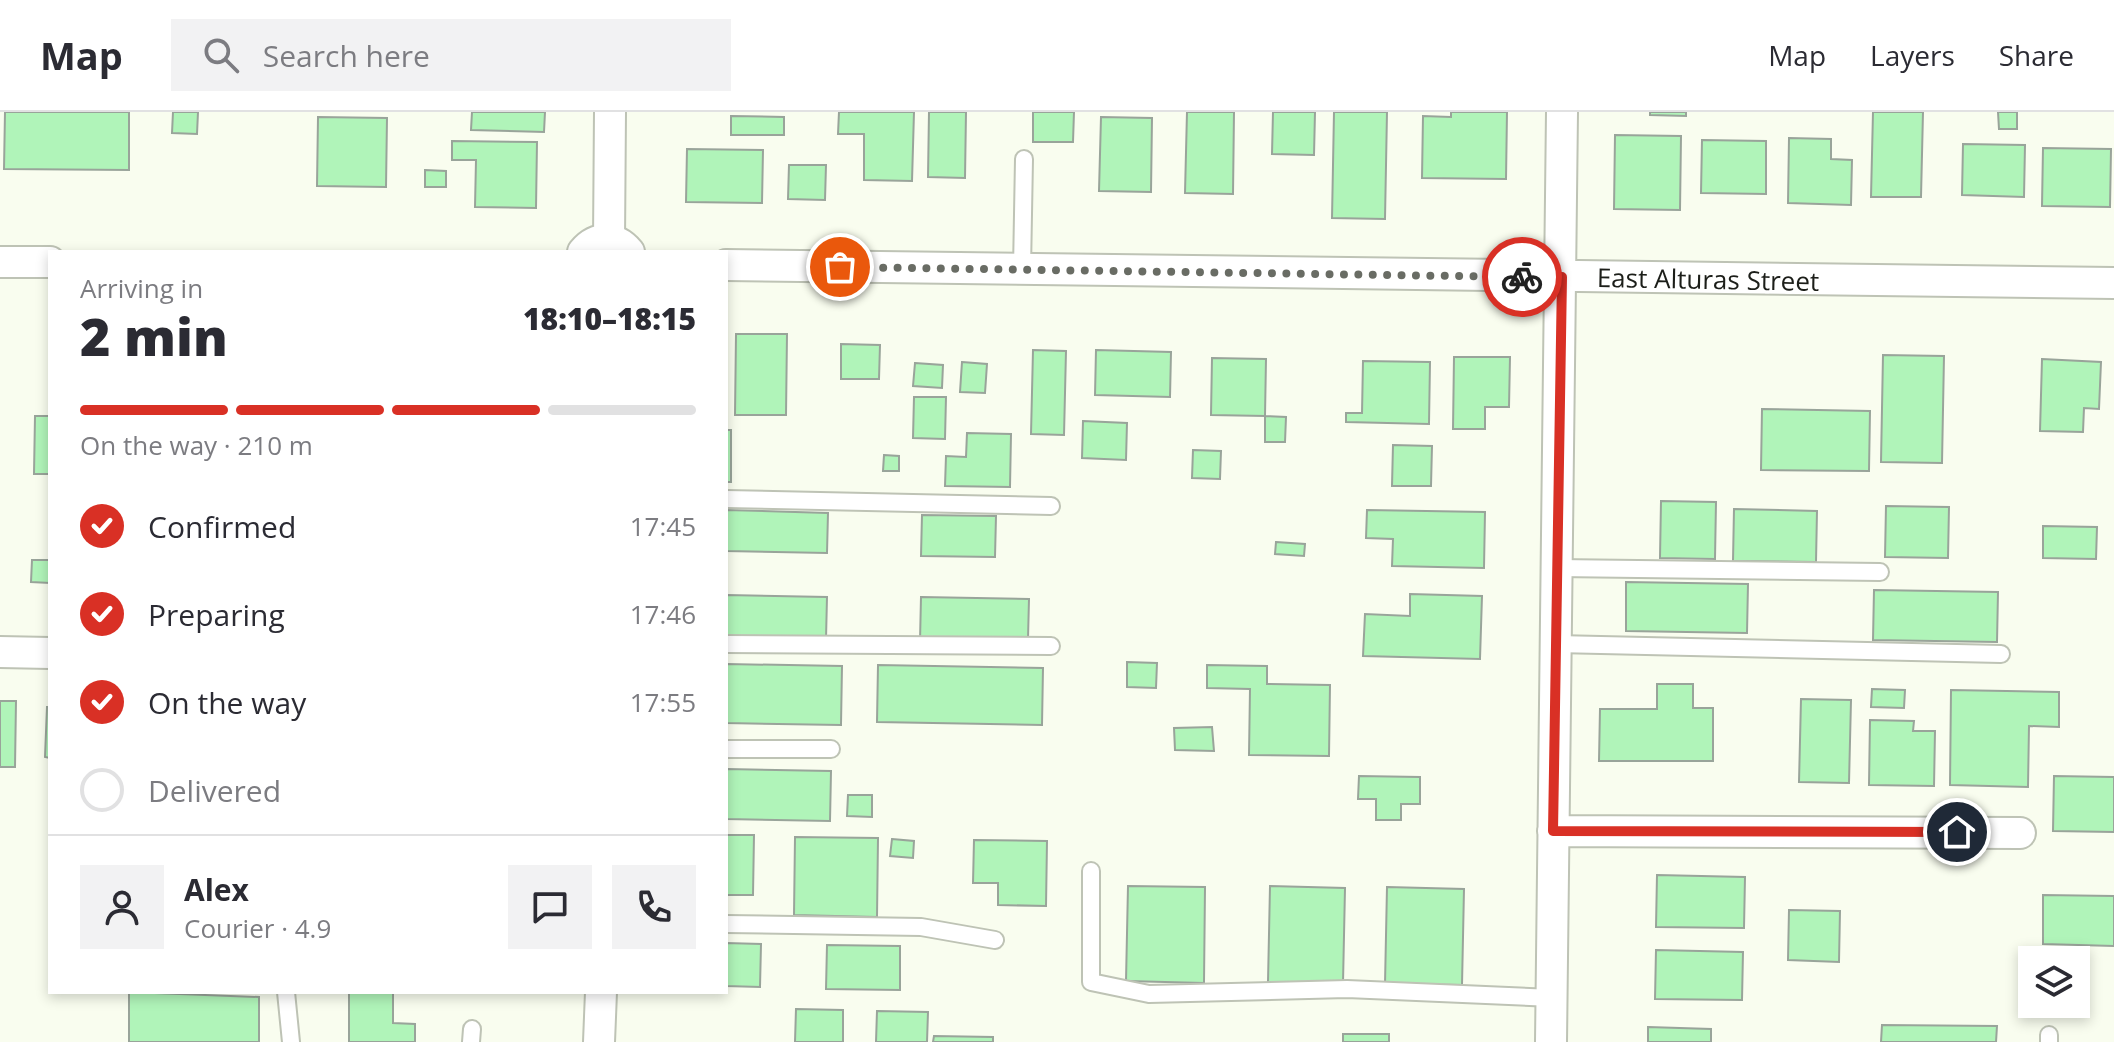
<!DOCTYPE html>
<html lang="en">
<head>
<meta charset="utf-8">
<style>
  :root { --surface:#fff; --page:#f2f2f3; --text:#2b2b33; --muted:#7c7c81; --line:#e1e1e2; --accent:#d93025 }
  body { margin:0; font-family:"Open Sans",sans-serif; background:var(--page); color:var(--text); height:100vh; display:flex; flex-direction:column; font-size:30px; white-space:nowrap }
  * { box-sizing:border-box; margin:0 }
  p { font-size:26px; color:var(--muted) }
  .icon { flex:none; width:44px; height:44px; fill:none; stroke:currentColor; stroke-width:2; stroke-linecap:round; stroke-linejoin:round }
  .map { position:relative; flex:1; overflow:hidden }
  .side { position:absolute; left:48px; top:138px; width:680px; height:744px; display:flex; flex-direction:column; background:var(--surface); border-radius:0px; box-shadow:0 4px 12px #0003 }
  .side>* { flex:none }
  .fabs { position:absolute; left:2018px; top:834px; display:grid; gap:16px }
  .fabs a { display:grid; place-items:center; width:72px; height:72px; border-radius:0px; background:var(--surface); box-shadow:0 4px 12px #0003; font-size:40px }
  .pin { position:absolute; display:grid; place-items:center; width:68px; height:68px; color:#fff; margin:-34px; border:4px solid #fff; border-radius:50%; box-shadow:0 2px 8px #0007 }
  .courier { position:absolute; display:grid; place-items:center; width:80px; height:80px; margin:-40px; border:6px solid #d93025; border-radius:50%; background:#fff; color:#222; box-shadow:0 2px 10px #0007 }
  .overview em { font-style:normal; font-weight:800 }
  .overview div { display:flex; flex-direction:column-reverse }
  .overview { display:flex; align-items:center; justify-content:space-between; height:136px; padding:0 32px }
  h1 { font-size:52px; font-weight:800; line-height:60px }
  .bar { display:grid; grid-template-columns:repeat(4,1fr); gap:12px 8px; align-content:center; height:96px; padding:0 32px }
  .bar i { height:10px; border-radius:6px; background:var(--line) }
  .bar .current { background:var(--accent) }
  .bar p { grid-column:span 4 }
  .line { display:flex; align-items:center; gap:20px; padding:0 32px; border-top:2px solid var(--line) }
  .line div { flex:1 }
  .round { display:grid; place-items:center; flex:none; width:84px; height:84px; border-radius:0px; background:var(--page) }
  ol { padding:0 32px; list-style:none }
  li { display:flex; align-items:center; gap:24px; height:88px }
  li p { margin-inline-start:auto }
  li .icon { padding:8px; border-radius:50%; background:var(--accent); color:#fff; stroke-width:4 }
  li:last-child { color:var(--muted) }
  li i { width:44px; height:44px; border:4px solid var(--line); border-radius:50% }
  header { display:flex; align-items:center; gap:48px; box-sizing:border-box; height:112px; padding:0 40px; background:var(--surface); border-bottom:2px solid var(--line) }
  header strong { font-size:38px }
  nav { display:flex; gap:44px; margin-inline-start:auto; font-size:28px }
  .search { width:560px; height:72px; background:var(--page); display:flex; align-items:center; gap:20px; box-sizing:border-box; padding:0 28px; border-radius:0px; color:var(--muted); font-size:30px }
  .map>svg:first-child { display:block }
</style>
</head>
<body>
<header>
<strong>Map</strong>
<div class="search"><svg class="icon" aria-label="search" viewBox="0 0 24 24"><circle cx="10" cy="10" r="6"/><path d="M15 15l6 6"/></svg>Search here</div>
<nav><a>Map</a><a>Layers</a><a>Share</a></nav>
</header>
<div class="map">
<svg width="2114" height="930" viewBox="0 0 2114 930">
  <rect width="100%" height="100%" fill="#f9fdef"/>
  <path fill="#b0f4b9" stroke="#99a49a" stroke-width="2" d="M5,0H129V58L4,57Z
    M173,0H198L197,22L172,21Z
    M472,0H545L544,20L471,18Z
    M839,0H914L912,69L864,68V22H838Z
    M929,0H966L965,66L928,65Z
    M1033,0H1074L1073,30H1033Z
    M1187,0H1234L1233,82L1185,81Z
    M1273,0H1315L1314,43L1272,42Z
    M1334,0H1387L1385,107L1332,106Z
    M1451,0H1507L1506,67L1422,66L1423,4L1451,5Z
    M1650,0H1686V4L1650,3Z
    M1873,0H1923L1921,85H1871Z
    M1998,0H2017V17H1999Z
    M731,4L784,5V23H731Z
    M318,5L387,6L386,75L317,74Z
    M1101,5L1152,6L1151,80L1099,79Z
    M1615,23L1681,24L1680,98L1614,97Z
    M1789,26L1831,27V47L1852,48L1851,93L1788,91Z
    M1702,28L1766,29V82L1701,81Z
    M452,29L537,30L536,96L475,95L476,48H452Z
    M1963,32L2025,33L2024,85L1962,83Z
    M2043,36L2111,37L2110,95L2042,94Z
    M687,37L763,38L762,91L686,90Z
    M789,53H826L825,88L788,87Z
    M425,58L446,59V75H425Z
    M736,222H787L786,303H735Z
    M841,232L880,233L879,267H841Z
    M1033,238L1066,239L1064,323L1031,322Z
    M1096,238L1171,240L1170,285L1095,283Z
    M1883,243L1944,244L1942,351L1881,350Z
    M1454,245H1510L1509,295H1485V317H1453Z
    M1212,246L1266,247L1265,304L1211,303Z
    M2042,247L2101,250L2099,297L2084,296L2083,320L2040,319Z
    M1363,249L1430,250L1429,312L1346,310V301H1362Z
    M962,250L987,252L985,281L960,280Z
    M915,251L943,253L942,276L913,274Z
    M914,285H946L945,327L913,326Z
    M1762,297L1870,299L1869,359L1761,358Z
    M35,304H50V362H34Z
    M1265,304L1286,305L1285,330H1265Z
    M1083,309L1127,311L1126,348L1082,346Z
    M726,318H731V370H726Z
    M967,321L1011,322L1010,375L945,374L946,344L966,345Z
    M1393,333L1432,334L1431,374H1392Z
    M1193,338L1221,339L1220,367L1192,366Z
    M884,343L899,344V359H883Z
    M1661,389L1716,390L1715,447L1660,446Z
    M1886,394L1949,395L1948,446L1885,445Z
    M1734,397L1817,399L1816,450L1733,449Z
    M726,398L828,401L827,441L726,439Z
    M1367,398L1485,400L1484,456L1392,454L1393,427L1366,426Z
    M922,403L996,404L995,445L921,444Z
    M2043,414L2097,415L2096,447L2043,446Z
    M1276,430L1305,432L1304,444L1275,442Z
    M32,448H50V471L31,470Z
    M1626,470L1748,472L1747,521L1626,519Z
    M1874,478L1998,480L1997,530L1873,528Z
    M1410,482L1482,484L1480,547L1363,544L1365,502L1410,504Z
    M726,483L827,485L826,527H726Z
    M921,485L1029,487L1028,527L920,529Z
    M1127,550L1157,551L1156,576L1127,575Z
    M726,552L842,554L841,613L726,611Z
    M878,553L1043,556L1042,613L877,610Z
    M1207,553L1267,554V572L1330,573L1329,644L1249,643L1250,577L1207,576Z
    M1657,572H1693V596H1713V649H1599L1600,597H1657Z
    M1872,577L1905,578L1904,596L1871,595Z
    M1951,578L2059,580V615L2029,614L2028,675L1950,673Z
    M1801,587L1851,588L1849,671L1799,670Z
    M0,589H16L15,655H0Z
    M47,595H50V646L45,645Z
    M1870,608L1914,609L1913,619H1935L1934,674L1869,673Z
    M1212,615L1214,639L1175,638L1174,616Z
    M726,657L831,659L830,709L726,707Z
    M1359,664L1420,665V692H1401V708H1376V687H1358Z
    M2054,664L2114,665V720L2053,719Z
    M848,683H872V705L847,704Z
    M726,723H754L753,783H726Z
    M795,725L878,726L877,805L794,803Z
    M892,727L914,729L913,746L890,744Z
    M974,728L1047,729L1046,794L998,793V771H973Z
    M1657,763L1745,765L1744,816L1656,815Z
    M1128,774L1205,775L1204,871L1126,869Z
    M1270,774L1345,776L1343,871L1268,870Z
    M1387,775L1464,777L1462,873L1385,872Z
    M2043,783L2114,784V834L2043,832Z
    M1789,798L1840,799L1839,850L1788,848Z
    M726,831L761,832L760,875L726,874Z
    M827,833L900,834V878L826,877Z
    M1656,838L1743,840L1742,888L1655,887Z
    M129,880L259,885V930H129Z
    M349,880H393V911L415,912V930H349Z
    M796,897L843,898V930H795Z
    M877,899L928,900L927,930H876Z
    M1882,913L1997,914L1996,930H1881Z
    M1648,915L1711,917V930H1648Z
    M1343,922H1389V930H1343Z
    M934,924L993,925V930H933Z"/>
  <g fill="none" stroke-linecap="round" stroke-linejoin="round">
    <defs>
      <path id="lane" d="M1022,157L1024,47
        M726,387L1051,394
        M1557,456L1880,460
        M726,532L1051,534
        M1556,532L2001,542
        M726,637H831
        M1091,759V870L1149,882L1347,877L1552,886
        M726,812L921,815L995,828
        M286,880L291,930
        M2049,923V930
        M471,930L472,917"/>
      <path id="street" d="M609,128L610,0
        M583,140C596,124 616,124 629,140
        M0,150H50
        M726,153L2114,171
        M0,540L50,541
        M1553,719L2020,721
        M599,930L601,880
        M1551,930L1562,0"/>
    </defs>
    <use href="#lane" stroke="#bec3b5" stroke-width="20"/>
    <use href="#street" stroke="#bec3b5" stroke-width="34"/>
    <use href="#lane" stroke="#fff" stroke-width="16"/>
    <use href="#street" stroke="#fff" stroke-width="30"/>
  </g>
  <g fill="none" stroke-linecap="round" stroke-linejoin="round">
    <path stroke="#696c64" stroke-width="8" stroke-dasharray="0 14.4" d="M840,155L1522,165"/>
    <path stroke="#d93025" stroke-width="10" d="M1522,165H1562L1553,719L1957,720"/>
  </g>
  <g text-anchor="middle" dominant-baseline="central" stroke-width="6" stroke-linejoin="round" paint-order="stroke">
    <g font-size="26" fill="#1c1e19" stroke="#fff">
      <text transform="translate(1708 167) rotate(1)">East Alturas Street</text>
    </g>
  </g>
</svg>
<div class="fabs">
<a><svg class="icon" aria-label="layers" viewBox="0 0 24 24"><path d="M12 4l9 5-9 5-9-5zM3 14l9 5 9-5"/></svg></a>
</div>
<div class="pin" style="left:840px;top:155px;background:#ea580c"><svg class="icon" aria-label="bag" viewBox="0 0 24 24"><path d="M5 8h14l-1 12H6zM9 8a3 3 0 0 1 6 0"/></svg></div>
<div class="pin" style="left:1957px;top:720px;background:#1f2937"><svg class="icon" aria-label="home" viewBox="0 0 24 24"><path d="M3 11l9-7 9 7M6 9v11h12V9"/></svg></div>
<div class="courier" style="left:1522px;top:165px"><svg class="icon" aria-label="bike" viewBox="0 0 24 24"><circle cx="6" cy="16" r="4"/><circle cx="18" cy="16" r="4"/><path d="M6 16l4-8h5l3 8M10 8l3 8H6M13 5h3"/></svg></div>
<section class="side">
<div class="overview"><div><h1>2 min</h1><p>Arriving in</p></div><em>18:10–18:15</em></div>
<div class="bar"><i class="current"></i><i class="current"></i><i class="current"></i><i></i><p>On the way · 210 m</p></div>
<ol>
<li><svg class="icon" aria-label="check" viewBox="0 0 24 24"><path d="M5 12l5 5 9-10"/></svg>Confirmed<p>17:45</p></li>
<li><svg class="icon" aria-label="check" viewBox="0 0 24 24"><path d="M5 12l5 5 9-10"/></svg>Preparing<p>17:46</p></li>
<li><svg class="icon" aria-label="check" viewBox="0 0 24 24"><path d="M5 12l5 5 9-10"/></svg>On the way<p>17:55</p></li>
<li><i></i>Delivered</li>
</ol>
<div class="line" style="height:144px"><a class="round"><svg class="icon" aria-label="person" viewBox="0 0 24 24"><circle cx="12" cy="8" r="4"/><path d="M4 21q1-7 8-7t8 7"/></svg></a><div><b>Alex</b><p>Courier · 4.9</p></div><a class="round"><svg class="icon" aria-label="chat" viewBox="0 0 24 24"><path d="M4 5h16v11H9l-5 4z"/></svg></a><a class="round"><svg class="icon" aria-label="phone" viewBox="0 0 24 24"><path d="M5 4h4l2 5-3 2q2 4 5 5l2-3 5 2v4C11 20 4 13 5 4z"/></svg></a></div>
</section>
</div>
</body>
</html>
